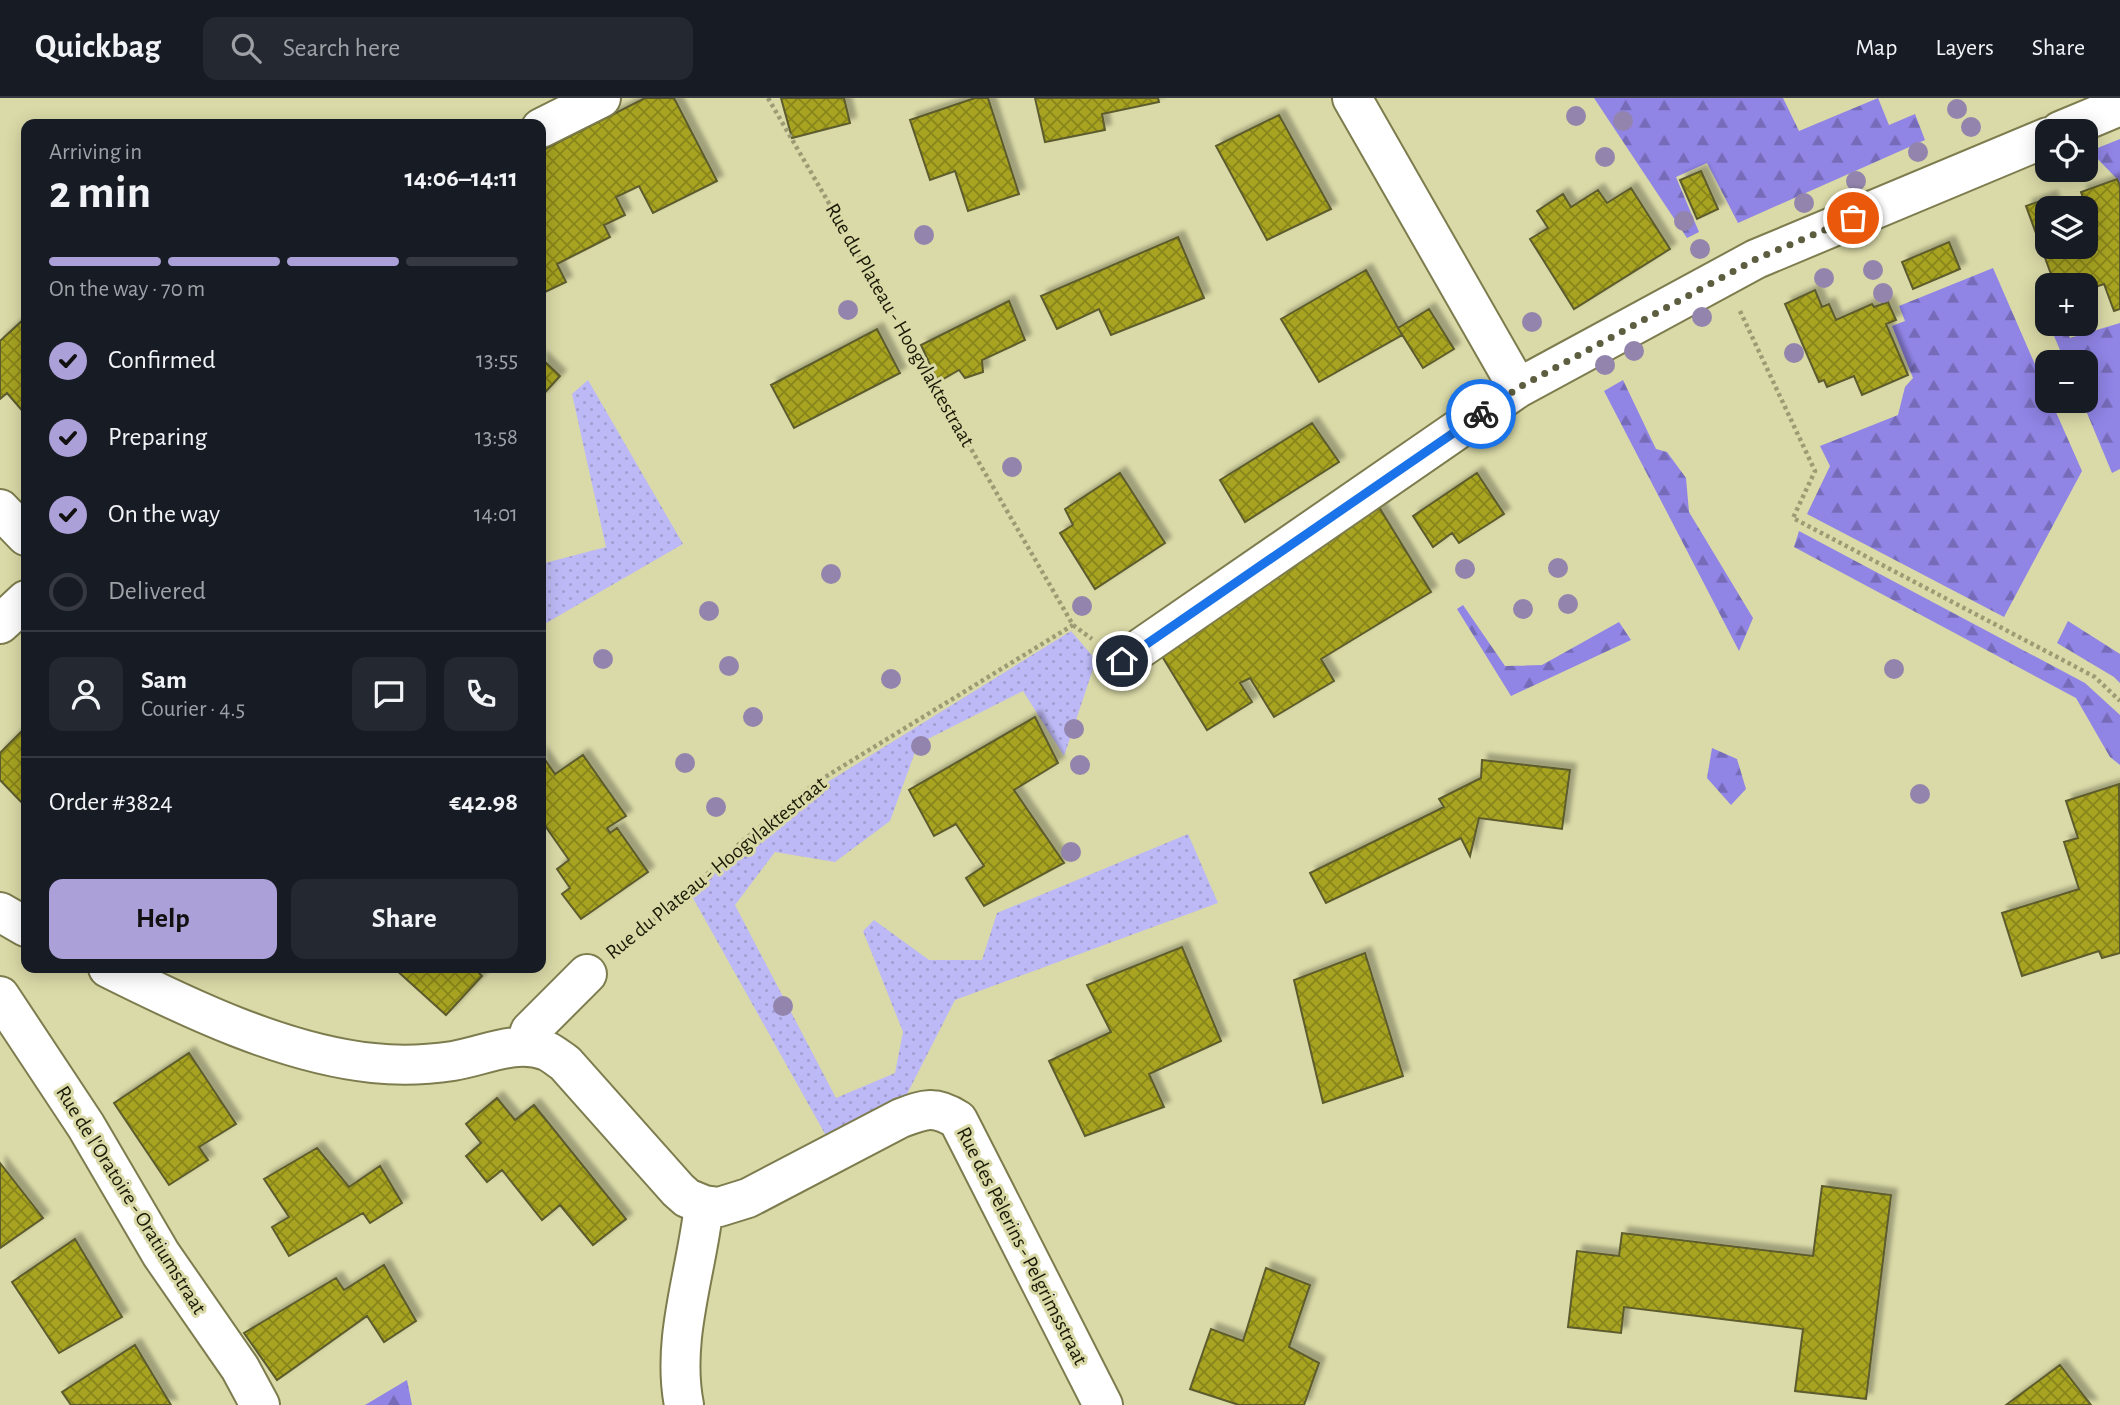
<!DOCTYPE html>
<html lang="en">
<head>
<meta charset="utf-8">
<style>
  :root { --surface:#171b24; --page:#242831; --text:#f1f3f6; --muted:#9ea1a6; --line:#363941; --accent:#aba0d7 }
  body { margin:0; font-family:"Alegreya Sans",sans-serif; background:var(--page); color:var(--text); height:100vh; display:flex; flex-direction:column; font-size:26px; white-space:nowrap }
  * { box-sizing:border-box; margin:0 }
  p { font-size:23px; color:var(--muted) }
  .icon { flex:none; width:38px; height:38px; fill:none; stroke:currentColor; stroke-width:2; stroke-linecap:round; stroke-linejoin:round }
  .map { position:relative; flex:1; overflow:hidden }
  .side { position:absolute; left:21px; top:21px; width:525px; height:854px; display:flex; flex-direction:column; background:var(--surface); border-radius:14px; box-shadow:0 4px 18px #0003 }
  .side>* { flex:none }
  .tools { position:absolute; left:2035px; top:21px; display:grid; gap:14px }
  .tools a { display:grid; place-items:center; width:63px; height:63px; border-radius:14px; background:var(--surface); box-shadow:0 4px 18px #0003; font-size:35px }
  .pin { position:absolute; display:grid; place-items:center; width:60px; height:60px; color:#fff; margin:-30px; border:4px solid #fff; border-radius:50%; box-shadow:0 2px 7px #0007 }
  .courier { position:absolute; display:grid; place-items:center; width:70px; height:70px; margin:-35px; border:5px solid #1a73e8; border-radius:50%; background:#fff; color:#222; box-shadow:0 2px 9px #0007 }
  .head em { font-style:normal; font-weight:700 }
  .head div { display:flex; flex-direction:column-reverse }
  .head { display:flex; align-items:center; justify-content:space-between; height:119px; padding:0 28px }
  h1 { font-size:46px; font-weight:700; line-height:52px }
  .bar { display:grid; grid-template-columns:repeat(4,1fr); gap:10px 7px; align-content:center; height:84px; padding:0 28px }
  .bar i { height:9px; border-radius:5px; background:var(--line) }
  .bar .on { background:var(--accent) }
  .bar p { grid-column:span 4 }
  .line { display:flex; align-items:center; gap:18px; padding:0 28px; border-top:2px solid var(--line) }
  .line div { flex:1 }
  .round { display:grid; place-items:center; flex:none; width:74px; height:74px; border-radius:14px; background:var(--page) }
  ol { padding:0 28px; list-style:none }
  li { display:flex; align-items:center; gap:21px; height:77px }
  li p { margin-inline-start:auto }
  li .icon { padding:7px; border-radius:50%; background:var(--accent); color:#111; stroke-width:4 }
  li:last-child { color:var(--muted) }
  li i { width:38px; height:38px; border:4px solid var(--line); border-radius:50% }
  .primary-button { display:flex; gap:14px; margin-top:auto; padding:14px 28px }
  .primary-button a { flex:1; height:80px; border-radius:14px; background:var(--accent); color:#111; font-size:28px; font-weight:700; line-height:80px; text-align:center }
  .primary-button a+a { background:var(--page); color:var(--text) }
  header { display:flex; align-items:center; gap:42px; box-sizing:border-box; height:98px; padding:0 35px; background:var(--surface); border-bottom:2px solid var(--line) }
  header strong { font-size:33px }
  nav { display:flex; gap:38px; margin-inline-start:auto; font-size:24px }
  .search { width:490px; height:63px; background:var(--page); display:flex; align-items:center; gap:18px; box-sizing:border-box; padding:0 24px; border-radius:14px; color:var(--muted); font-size:26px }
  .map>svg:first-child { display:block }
</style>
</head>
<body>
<header>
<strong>Quickbag</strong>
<div class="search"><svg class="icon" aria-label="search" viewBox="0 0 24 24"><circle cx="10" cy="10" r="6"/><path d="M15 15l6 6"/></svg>Search here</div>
<nav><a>Map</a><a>Layers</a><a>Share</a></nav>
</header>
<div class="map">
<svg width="2120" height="1307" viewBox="0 0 2120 1307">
  <defs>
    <pattern id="forest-firs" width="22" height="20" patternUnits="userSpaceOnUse" patternTransform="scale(1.75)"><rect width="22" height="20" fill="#9084e5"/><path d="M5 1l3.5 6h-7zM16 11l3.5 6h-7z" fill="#756bb8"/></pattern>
    <pattern id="park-dots" width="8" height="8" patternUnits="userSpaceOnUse" patternTransform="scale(1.75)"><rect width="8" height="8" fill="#bdb9f6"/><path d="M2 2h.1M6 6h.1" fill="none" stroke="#a29ed1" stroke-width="1.8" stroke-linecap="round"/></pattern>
    <pattern id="building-cross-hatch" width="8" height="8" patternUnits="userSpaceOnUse" patternTransform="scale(1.75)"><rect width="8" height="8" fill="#a8a420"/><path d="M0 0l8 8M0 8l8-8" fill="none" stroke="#88851a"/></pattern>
    <filter id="shadow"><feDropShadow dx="6" dy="-6" stdDeviation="2" flood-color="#0004"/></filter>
  </defs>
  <rect width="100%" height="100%" fill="#dadaa8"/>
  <path fill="url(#forest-firs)" d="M1594,0H1783L1799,33L1878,0L1889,27L1915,16L1925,42L1738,125L1707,65L1676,79L1699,134L1687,140Z
    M2120,41V86L2117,81L2090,53Z
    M1993,170L2047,294L2048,303H2051L2082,373L2004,519L1807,416L1830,368L1820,348L1898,317L1905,289L1913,280L1892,228L1905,223L1899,208Z
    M2120,225V371L2112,375L2082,303H2086V264H2065L2049,226H2064L2070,240Z
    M1623,282L1656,351L1667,354L1686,380L1689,414L1753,520L1739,553L1604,293Z
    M1799,433L2085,585L2120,617V667L2110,659L2076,600L1794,449Z
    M1463,507L1505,568L1542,567L1619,524L1631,542L1511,598L1457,511Z
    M2068,523L2120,556V585L2114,579L2057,545Z
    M1712,650L1737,661L1746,691L1731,707L1707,680Z
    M407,1282L412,1307H365Z"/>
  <path fill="url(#park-dots)" d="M588,282L683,446L541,528V466L606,449L572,296Z
    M1071,533L1096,562L1064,658L1023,593L918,646L890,723L835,764L775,754L735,807L836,1000L895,975L903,934L863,833L874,822L929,862H982L997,815L1188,736L1218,805L955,902L904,1002L829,1043L689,793L826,685Z"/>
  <path fill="url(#building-cross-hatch)" stroke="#5c5b2d" stroke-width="2" filter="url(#shadow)" d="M645,0H674L717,83L653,115L639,88L616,99L625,117L604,127L610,139L557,166L566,184L541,196V53Z
    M781,0H844L850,25L792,40Z
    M975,0H988L1019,96L968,113L955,73L930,82L910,22Z
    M1035,0H1158L1159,4L1102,16L1105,32L1045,44Z
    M1279,17L1331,111L1267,142L1216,48Z
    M1701,73L1718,111L1697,121L1680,82Z
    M2117,81L2120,88V211L2114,213L2104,186L2086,192V187H2055L2026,108L2051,99L2055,110H2048V149H2086V126L2092,124L2081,94Z
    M1631,90L1670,151L1574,211L1530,141L1548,130L1537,113L1563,96L1571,109L1598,92L1607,105Z
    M1178,139L1204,200L1111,237L1099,211L1057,231L1041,198Z
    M1949,144L1960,171L1913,191L1902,164Z
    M1366,172L1402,237L1319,284L1281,221Z
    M1815,192L1822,209L1829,206L1836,222L1872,206L1874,209L1888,204L1896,222L1886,226L1908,277L1862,297L1854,278L1827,289L1824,282L1819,284L1785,206Z
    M1009,203L1025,242L982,262L983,274L965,280L959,272L938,284L921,247Z
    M1429,211L1454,251L1423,270L1398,230Z
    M24,221L26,223V317L7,295L0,301V243Z
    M877,231L900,275L794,330L771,287Z
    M541,260L560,278L541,299Z
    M1312,325L1339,364L1245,424L1220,382Z
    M1120,375L1165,445L1095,491L1060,435L1073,427L1065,411Z
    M1477,375L1504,416L1459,445L1452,435L1433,449L1413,418Z
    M1379,409L1431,494L1321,561L1334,583L1274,619L1250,580L1240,585L1252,604L1207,632L1154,545Z
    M1035,619L1058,665L1014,692L1064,765L984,808L966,780L984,768L956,726L934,738L909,692Z
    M26,629V709L0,682V655Z
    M541,656L555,676L583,657L626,718L607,730L610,735L617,730L648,774L581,821L562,796L570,790L557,771L569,762L541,722Z
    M1482,662L1570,672L1562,731L1479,720L1470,758L1461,740L1326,805L1310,775L1444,709L1439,701L1481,680Z
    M2119,686L2120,855L2102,860L2099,853L2022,878L2002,815L2079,791L2064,744L2078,740L2066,703Z
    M1182,849L1221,943L1149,976L1164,1009L1085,1038L1049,963L1111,934L1087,887Z
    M1365,855L1403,978L1323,1005L1294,882Z
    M394,870H474L482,878L446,917Z
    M189,955L236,1026L199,1049L208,1062L169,1087L114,1005Z
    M497,1000L515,1022L534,1007L626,1121L593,1147L560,1107L542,1122L502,1072L487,1084L466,1058L481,1045L466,1026Z
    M317,1050L349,1089L380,1068L402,1105L370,1125L363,1115L289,1158L272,1129L289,1119L264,1081Z
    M0,1065L43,1120L0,1150Z
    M1822,1088L1891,1097L1866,1301L1795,1293L1803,1231L1624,1209L1621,1235L1568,1229L1577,1153L1619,1158L1622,1135L1813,1158Z
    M75,1141L122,1219L59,1255L12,1184Z
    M384,1167L416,1223L384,1244L367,1218L277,1282L244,1235L336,1180L344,1192Z
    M1266,1170L1310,1187L1289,1249L1319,1265L1304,1307H1239L1190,1291L1211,1231L1243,1243Z
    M135,1247L171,1307H71L62,1294Z
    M2060,1267L2091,1307H2006Z"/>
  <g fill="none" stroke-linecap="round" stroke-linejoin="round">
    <defs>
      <path id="minor" d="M1352,0L1518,290
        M541,30L601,0
        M2060,33L2120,8
        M0,411L26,438
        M0,526L26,502
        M1122,563L1518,290L1756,161L2048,39
        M0,814L26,829
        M108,870C188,910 284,956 373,965C400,968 426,967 453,963C484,958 515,941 547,953C553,956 559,961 565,965L678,1092L687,1100L704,1107L719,1109L748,1100L901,1020C925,1011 935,1007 958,1022L1103,1307
        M0,898L86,1028L161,1156L240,1270L260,1307
        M525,948L530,933L587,876
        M684,1307C671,1241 697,1173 704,1107"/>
    </defs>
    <use href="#minor" stroke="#7d7c4e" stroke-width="42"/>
    <path stroke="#9c9c74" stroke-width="4.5" stroke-dasharray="3.5 3.5" stroke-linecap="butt" d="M768,0L1073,527L1092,541
      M1740,213L1815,373L1793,420L2095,579L2120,603
      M616,853L689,793L740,745L817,684L1073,527"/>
    <use href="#minor" stroke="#fff" stroke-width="38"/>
  </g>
  <g fill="#9284ac">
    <circle cx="1957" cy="11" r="10"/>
    <circle cx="1576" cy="18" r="10"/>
    <circle cx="1623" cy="23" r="10"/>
    <circle cx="1971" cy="29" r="10"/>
    <circle cx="1918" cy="54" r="10"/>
    <circle cx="1605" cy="59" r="10"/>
    <circle cx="1856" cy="83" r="10"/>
    <circle cx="1804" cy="105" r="10"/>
    <circle cx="1684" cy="123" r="10"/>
    <circle cx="924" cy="137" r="10"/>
    <circle cx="1700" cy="151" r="10"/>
    <circle cx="1873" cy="172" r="10"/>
    <circle cx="1824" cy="180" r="10"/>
    <circle cx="1883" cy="195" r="10"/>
    <circle cx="848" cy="212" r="10"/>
    <circle cx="1702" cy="219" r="10"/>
    <circle cx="1532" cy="224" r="10"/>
    <circle cx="1634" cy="253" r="10"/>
    <circle cx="1794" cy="255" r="10"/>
    <circle cx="1605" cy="267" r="10"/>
    <circle cx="1012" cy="369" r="10"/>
    <circle cx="1558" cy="470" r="10"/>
    <circle cx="1465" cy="471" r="10"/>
    <circle cx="831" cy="476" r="10"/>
    <circle cx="1568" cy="506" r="10"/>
    <circle cx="1082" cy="508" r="10"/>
    <circle cx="1523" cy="511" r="10"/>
    <circle cx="709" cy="513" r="10"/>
    <circle cx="603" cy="561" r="10"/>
    <circle cx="729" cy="568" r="10"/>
    <circle cx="1894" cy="571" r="10"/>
    <circle cx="891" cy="581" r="10"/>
    <circle cx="753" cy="619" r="10"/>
    <circle cx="1074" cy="631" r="10"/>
    <circle cx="921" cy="648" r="10"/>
    <circle cx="685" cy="665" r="10"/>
    <circle cx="1080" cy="667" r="10"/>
    <circle cx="1920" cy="696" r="10"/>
    <circle cx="716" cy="709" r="10"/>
    <circle cx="1071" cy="754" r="10"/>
    <circle cx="783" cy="908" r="10"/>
  </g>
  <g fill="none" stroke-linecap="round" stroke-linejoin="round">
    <path stroke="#5d5d3f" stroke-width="7" stroke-dasharray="0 12.6" d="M1481,316L1518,290L1756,161L1853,120"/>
    <path stroke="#1a73e8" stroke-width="9" d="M1122,563L1481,316"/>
  </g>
  <g text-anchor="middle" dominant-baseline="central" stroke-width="6" stroke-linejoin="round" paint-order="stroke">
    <g font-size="21" fill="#1a1a07" stroke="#dadaa8">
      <text transform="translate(900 227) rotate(60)">Rue du Plateau - Hoogvlaktestraat</text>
      <text transform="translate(716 770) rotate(-39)">Rue du Plateau - Hoogvlaktestraat</text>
      <text transform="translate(131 1102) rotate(58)">Rue de l'Oratoire - Oratiumstraat</text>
      <text transform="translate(1022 1148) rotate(63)">Rue des Pèlerins - Pelgrimsstraat</text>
    </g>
  </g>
</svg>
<div class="tools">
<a><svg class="icon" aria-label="locate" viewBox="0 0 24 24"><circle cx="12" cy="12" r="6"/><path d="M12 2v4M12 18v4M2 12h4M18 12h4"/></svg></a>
<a><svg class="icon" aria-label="layers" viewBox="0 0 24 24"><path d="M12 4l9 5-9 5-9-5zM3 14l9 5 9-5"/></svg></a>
<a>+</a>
<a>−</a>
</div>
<div class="pin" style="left:1853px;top:120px;background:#ea580c"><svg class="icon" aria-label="bag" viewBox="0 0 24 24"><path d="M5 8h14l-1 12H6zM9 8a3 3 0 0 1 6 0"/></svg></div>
<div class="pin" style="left:1122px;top:563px;background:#1f2937"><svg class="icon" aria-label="home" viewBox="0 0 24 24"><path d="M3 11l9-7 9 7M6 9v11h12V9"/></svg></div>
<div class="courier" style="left:1481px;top:316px"><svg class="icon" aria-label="bike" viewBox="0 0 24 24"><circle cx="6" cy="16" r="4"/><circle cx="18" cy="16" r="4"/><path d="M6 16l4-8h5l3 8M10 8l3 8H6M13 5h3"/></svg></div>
<section class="side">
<div class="head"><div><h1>2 min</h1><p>Arriving in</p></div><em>14:06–14:11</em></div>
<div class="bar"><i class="on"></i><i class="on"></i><i class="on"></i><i></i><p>On the way · 70 m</p></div>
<ol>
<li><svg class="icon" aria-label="check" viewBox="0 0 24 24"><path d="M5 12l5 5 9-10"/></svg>Confirmed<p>13:55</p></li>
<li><svg class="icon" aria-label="check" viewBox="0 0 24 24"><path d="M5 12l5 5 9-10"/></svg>Preparing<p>13:58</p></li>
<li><svg class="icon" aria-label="check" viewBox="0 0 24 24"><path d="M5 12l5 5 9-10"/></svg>On the way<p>14:01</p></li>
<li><i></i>Delivered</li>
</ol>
<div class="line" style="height:126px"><a class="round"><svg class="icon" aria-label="person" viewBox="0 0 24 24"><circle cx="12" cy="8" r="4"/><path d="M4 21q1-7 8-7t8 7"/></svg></a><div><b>Sam</b><p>Courier · 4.5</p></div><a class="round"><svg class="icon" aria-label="chat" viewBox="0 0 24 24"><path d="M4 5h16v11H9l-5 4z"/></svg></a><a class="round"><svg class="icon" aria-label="phone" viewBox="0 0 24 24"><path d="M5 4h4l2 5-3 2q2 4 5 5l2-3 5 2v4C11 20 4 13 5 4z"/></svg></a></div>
<div class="line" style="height:91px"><div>Order #3824</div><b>€42.98</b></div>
<div class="primary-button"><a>Help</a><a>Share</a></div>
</section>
</div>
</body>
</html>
